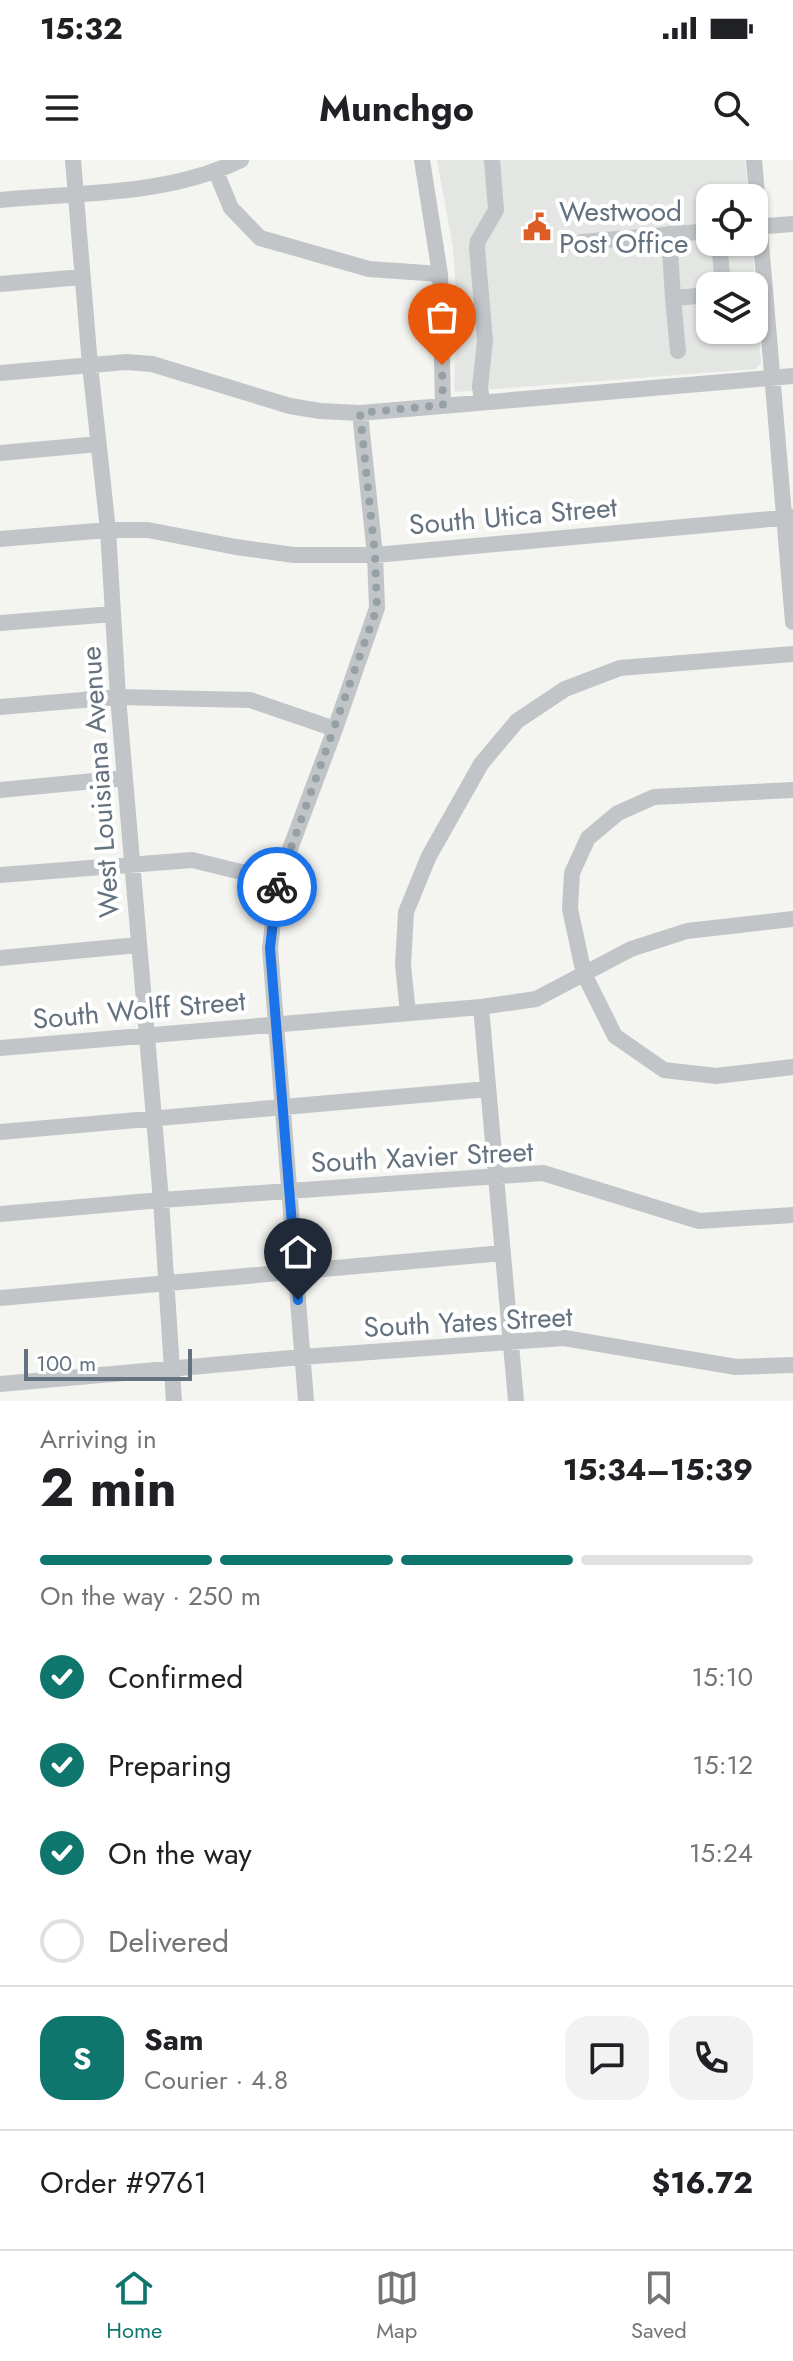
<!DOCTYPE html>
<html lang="en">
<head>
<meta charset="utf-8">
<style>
  :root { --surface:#fff; --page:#f2f2f2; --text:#202124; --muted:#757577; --line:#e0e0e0; --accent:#0f766e }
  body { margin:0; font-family:Jost,sans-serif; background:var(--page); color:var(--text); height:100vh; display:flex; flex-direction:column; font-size:30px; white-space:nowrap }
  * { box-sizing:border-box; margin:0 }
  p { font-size:26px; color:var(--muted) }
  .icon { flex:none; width:44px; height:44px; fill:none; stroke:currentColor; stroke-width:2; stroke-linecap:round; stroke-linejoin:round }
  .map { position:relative; height:1241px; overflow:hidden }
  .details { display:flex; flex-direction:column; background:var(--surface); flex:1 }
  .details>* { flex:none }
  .fabs { position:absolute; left:696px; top:24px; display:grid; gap:16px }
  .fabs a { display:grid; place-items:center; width:72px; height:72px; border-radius:16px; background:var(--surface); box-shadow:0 2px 6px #0004; font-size:40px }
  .scale { position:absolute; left:24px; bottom:20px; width:168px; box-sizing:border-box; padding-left:8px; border:4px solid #647280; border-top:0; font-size:22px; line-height:28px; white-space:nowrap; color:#647280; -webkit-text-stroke:6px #fff; paint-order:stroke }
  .pin { position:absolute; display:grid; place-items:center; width:68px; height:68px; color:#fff; margin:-82px -34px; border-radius:50% 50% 50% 0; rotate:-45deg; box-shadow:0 0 8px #0007 }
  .pin .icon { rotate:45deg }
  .courier { position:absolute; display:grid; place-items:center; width:80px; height:80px; margin:-40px; border:6px solid #1a73e8; border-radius:50%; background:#fff; color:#222; box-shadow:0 2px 10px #0007 }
  .headline em { font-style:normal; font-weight:700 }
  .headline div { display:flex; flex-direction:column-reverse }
  .headline { display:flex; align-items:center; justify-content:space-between; height:136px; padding:0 40px }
  h1 { font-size:52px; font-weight:700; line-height:60px }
  .bar { display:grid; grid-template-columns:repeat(4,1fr); gap:12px 8px; align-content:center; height:96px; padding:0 40px }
  .bar i { height:10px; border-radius:6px; background:var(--line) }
  .bar .current { background:var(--accent) }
  .bar p { grid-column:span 4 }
  .line { display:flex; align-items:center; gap:20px; padding:0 40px; border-top:2px solid var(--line) }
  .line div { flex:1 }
  .round { display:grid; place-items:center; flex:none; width:84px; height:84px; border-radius:24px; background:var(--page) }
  ol { padding:0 40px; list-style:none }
  li { display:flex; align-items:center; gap:24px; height:88px }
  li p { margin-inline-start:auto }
  li .icon { padding:8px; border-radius:50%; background:var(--accent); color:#fff; stroke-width:4 }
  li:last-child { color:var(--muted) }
  li i { width:44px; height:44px; border:4px solid var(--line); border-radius:50% }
  .status { display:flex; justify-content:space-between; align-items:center; height:56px; padding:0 40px; background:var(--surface); direction:ltr }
  .status svg { height:22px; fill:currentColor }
  header { display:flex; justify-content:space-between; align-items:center; height:104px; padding:0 40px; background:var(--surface); font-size:36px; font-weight:700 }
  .tab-bar { display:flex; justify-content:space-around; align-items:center; height:112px; border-top:2px solid var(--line); background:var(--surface); font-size:22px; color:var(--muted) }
  .tab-bar a { display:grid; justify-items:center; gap:4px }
  .tab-bar .current { color:var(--accent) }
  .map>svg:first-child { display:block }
</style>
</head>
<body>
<div class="status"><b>15:32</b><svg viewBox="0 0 49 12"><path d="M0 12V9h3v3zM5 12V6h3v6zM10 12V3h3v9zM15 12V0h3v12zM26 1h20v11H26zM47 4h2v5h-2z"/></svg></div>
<header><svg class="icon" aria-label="menu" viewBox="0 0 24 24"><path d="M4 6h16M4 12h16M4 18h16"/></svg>Munchgo<svg class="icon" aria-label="search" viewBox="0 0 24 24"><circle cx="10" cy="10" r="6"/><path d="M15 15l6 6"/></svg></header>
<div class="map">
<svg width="793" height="1241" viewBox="0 0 793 1241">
  <rect width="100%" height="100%" fill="#f4f4f0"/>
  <path fill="#e4e6e4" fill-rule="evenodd" d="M437,0H745L748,38H710V82H752L761,203L755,209L455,232L454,227L457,149L453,88ZM710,126H754V170H710Z"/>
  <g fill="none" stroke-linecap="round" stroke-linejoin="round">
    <path stroke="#c2c5c8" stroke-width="16" d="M73,0L90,205L108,370L118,537L161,1040L174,1241
      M422,0L440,114L443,245
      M754,0L793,462
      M216,12L231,48L260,78L369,109L440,114
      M0,40C82,32 166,36 241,0
      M754,67L793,64
      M669,74L673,138
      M582,82L710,71
      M719,82L723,126
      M0,124L82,117
      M678,191L673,138L710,135
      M0,213L126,202L152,204L290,246L320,251L360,253L793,216
      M482,241L480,227L485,181L477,88L478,81L496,50L492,0
      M0,293L99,284
      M0,379L108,370H148L236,387L294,395H375L793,357
      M0,463L113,454
      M0,547L118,537L250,540L335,569
      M0,630L125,618
      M793,630L654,637L618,653L588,678L572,713L570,749L584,814L615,876L664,910L716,916L793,907
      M0,715L192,700L278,721
      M0,798L138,785
      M481,847L516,1241
      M408,853L403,805L406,752L429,696L481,604L517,561L565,529L620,508L793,494
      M0,888L481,847L536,839L631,789L687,771L793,759
      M0,972L488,929
      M0,1054L161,1040L543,1013L699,1061L793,1055
      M0,1138L503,1093
      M0,1224L302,1197L564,1178L736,1207L793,1205
      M306,1241L270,788L278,721L335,569L377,448L375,395L360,253"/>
  </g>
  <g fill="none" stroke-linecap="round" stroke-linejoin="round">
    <path stroke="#96a0a7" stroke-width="8" stroke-dasharray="0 14.4" d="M277,727L377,448L375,395L360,253L443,245L442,205"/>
    <path stroke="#1a73e8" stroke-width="10" d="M277,727L270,788L298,1140"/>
  </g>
  <defs>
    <symbol id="civic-bare" viewBox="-9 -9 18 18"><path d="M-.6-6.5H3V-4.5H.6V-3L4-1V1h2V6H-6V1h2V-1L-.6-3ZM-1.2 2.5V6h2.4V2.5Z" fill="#dd5d27" stroke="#fff" stroke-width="2.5" paint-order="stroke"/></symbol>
  </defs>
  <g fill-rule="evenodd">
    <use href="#civic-bare" x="517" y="47" width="40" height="40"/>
  </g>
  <g text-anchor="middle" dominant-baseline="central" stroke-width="8" stroke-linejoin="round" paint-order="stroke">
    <g font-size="28" fill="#647280" stroke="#fff" text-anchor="start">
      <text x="559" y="51">Westwood<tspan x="559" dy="32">Post Office</tspan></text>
    </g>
    <g font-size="28" fill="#647280" stroke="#fff">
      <text transform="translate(513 356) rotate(-5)">South Utica Street</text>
      <text transform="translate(100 622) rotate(-94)">West Louisiana Avenue</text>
      <text transform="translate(139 850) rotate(-5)">South Wolff Street</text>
      <text transform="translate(422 997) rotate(-3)">South Xavier Street</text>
      <text transform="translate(468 1162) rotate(-3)">South Yates Street</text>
    </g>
  </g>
</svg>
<div class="fabs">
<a><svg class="icon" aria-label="locate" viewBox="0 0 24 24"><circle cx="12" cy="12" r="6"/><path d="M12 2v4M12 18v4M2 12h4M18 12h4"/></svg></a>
<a><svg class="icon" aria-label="layers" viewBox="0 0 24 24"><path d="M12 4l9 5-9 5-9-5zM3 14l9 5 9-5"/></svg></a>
</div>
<div class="scale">100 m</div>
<div class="pin" style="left:442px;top:205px;background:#ea580c"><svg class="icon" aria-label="bag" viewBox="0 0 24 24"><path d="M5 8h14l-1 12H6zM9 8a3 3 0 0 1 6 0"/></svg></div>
<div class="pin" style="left:298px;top:1140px;background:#1f2937"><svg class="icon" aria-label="home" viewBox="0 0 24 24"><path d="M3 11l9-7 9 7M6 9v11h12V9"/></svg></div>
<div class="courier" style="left:277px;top:727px"><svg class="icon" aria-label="bike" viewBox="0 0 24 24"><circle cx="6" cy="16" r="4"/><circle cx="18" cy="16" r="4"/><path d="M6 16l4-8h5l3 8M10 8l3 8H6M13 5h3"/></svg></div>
</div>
<section class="details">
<div class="headline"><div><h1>2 min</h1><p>Arriving in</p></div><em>15:34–15:39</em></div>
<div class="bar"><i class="current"></i><i class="current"></i><i class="current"></i><i></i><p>On the way · 250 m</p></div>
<ol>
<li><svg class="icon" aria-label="check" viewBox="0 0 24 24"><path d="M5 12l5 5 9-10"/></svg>Confirmed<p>15:10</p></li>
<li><svg class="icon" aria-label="check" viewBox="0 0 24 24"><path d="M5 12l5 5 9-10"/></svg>Preparing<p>15:12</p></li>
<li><svg class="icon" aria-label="check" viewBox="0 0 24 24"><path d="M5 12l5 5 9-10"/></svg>On the way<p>15:24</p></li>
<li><i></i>Delivered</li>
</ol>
<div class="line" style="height:144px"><b class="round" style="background:var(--accent);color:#fff">S</b><div><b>Sam</b><p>Courier · 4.8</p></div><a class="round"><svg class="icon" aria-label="chat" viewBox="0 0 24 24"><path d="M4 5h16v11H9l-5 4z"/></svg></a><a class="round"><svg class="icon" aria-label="phone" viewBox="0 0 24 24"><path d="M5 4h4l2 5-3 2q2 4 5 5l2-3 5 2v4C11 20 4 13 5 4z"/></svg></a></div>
<div class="line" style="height:104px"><div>Order #9761</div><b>$16.72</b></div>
</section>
<nav class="tab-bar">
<a class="current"><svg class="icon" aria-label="home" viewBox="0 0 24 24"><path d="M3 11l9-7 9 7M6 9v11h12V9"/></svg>Home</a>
<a><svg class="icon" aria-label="map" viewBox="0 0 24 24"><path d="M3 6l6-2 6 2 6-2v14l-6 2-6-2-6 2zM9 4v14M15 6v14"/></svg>Map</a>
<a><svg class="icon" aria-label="saved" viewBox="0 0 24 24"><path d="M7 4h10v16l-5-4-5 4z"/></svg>Saved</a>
</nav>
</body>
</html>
